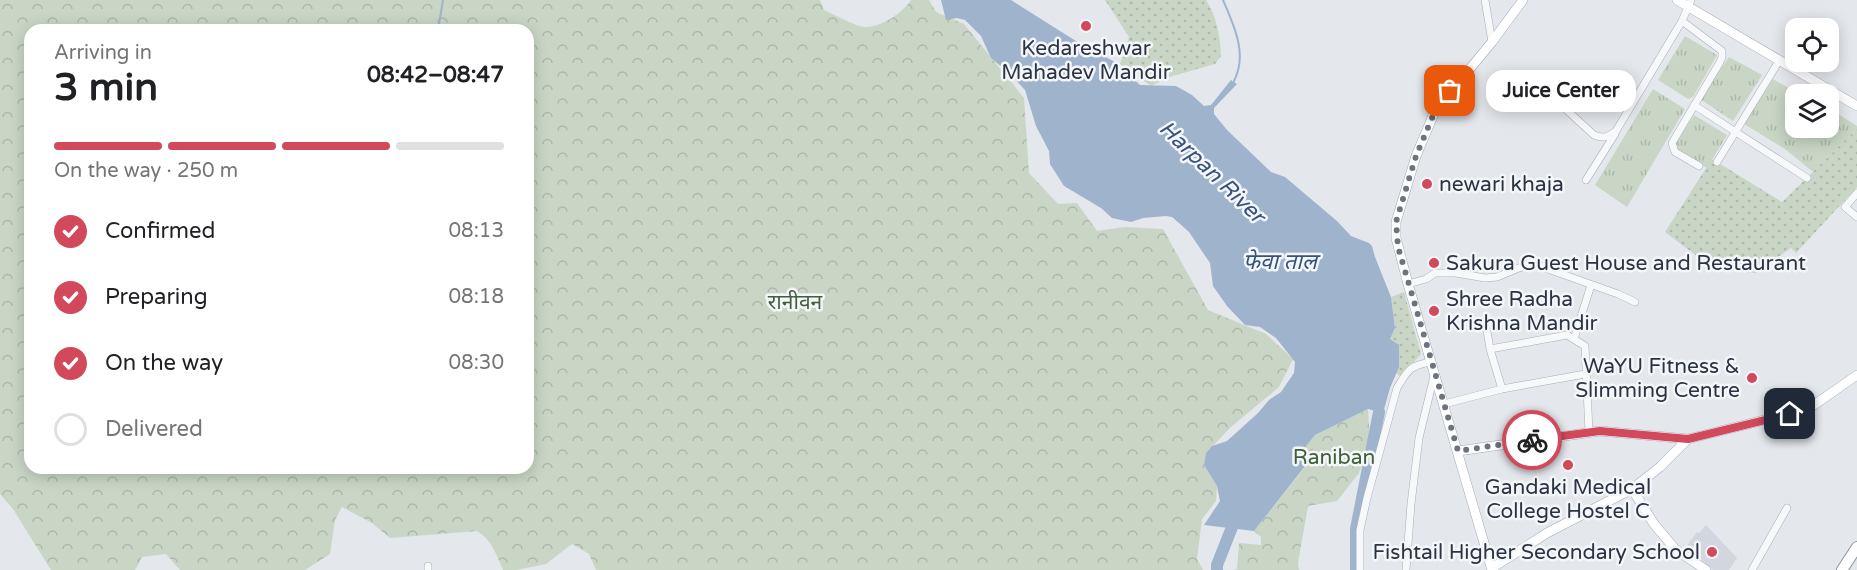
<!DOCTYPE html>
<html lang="en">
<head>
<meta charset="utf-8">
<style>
  :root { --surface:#fff; --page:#f2f2f2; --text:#202124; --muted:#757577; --line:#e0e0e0; --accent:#d1495b }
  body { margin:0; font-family:"Varela Round","Noto Sans Devanagari",sans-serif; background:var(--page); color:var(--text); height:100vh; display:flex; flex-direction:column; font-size:22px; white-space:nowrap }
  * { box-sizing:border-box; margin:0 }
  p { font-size:20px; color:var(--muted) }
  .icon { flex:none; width:33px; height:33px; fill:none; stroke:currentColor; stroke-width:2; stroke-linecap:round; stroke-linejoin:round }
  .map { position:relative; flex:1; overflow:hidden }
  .panel { position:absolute; left:24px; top:24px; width:510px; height:450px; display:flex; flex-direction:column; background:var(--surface); border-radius:18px; box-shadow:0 3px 15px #0003 }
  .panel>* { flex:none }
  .buttons { position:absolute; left:1785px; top:18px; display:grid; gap:12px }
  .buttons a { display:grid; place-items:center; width:54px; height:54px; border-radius:12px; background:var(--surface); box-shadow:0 3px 15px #0003; font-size:30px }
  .pin { position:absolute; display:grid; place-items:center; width:51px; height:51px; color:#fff; margin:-26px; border-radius:12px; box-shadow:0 3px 9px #0006 }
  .courier { position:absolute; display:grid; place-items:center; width:60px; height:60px; margin:-30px; border:4px solid #d1495b; border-radius:50%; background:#fff; color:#222; box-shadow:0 2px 8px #0007 }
  .bubble { position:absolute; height:42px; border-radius:18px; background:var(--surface); box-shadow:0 3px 15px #0003; font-size:20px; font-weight:700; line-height:42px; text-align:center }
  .summary em { font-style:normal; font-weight:700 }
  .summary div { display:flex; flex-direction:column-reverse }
  .summary { display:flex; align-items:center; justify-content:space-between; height:102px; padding:0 30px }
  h1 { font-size:39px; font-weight:700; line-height:45px }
  .bar { display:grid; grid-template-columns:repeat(4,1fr); gap:9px 6px; align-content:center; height:72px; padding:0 30px }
  .bar i { height:8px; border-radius:4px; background:var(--line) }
  .bar .selected { background:var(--accent) }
  .bar p { grid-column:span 4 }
  ol { padding:0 30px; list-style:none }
  li { display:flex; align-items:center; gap:18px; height:66px }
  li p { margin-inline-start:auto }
  li .icon { padding:6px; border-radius:50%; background:var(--accent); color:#fff; stroke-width:4 }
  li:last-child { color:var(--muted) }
  li i { width:33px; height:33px; border:3px solid var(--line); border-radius:50% }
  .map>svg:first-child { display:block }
</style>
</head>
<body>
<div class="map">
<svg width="1857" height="570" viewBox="0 0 1857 570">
  <defs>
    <pattern id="grass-tufts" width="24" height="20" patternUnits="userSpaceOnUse" patternTransform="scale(1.5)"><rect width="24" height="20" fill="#c9d6c5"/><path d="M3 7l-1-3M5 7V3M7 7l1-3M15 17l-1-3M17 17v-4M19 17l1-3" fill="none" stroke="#adb8ab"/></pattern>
    <pattern id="forest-crowns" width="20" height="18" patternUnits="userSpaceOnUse" patternTransform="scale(1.5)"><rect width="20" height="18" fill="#c9d6c5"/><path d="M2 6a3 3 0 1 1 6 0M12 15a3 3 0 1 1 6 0" fill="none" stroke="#adb8ab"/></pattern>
    <pattern id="park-dots" width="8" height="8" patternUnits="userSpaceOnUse" patternTransform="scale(1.5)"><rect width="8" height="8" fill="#c9d6c5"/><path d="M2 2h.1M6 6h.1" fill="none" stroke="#adb8ab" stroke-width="1.8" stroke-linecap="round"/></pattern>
  </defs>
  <rect width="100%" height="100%" fill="#e4e7ec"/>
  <path fill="#d2d6de" d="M1706,525L1737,558L1729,570H1713L1687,546L1697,532L1699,533Z"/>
  <path fill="url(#grass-tufts)" d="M1685,36L1717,55L1693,97L1688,99L1658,80Z
    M1729,57L1762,75L1733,121L1700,99Z
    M1773,79L1799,94H1796V128H1828L1829,108L1857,126V129L1813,172L1785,149L1744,124Z
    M1653,89L1685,109L1627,207L1595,185Z
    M1694,115L1727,135L1707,168L1675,149L1674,146Z"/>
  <path fill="url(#forest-crowns)" fill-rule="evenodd" d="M0,0H820L824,10C833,14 857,27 865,27C880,28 904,12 911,0H929L936,12L964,24L1024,98L1029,173L1058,204L1077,203L1097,231L1124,227L1163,229L1208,310L1266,334L1293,359L1279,387L1231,427L1206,453L1204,465L1217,486L1216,501L1202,519L1197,559L1203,570H596L589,554L572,544L546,564L516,570H503C496,554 492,540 477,531L390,538L372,523L342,507L335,520L330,554L305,570H180L166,554L142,557L135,570H51L13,509L0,494ZM30,30H528V468H30Z
    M1368,409L1370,442L1359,473L1337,501L1308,506L1298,563L1299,570H1232L1237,569L1239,543L1261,545V537L1254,531L1306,466L1297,456L1315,435Z"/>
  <path fill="url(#park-dots)" d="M1105,0H1206C1217,17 1220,36 1221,56L1215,64L1169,77L1151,86L1120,64L1129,37Z
    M1857,129V187L1796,253L1791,248L1756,273L1714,269L1665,232L1712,159L1782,202Z
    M1404,292L1421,354L1401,377L1396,373L1399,367L1390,339L1395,328L1391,297Z"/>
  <path fill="#9fb4cc" d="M941,0H1011L1079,43L1113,61L1140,85L1176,86L1192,95L1204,106L1211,105L1231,80L1237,84L1214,108V114L1227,130L1271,172L1285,177L1337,221L1351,236L1369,243L1372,246L1375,257L1391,297L1395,328L1390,339L1399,345V367L1390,388L1383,413L1368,409L1315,435L1298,456L1306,465L1254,531L1204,525L1220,501L1217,486L1204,465L1206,453L1212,446L1227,441L1258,413L1269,400L1281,392L1294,373L1295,362L1276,338L1260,327L1245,325L1227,306L1213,286L1210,263L1189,232L1179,223L1172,217L1166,216L1143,218L1131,222L1112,218L1101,208L1064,186L1050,164L1049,151L1036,126L1025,90L1010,74L991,58L981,36L965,20L957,18L946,20Z"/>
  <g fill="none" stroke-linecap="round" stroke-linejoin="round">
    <path stroke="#9fb4cc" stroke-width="2" d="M1223,0C1234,26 1248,54 1234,81
      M438,30L443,0"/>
    <path stroke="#9fb4cc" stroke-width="12" d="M1217,570V565L1238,512
      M1356,570V529L1379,412"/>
    <defs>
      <path id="minor" d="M1485,0L1492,42
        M1682,21L1722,51V57L1720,62L1672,143L1675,152L1699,166
        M1547,92L1594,135C1603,139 1609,137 1616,131L1682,21L1691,0
        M1694,105L1807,178
        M1717,162L1779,61
        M1586,180L1615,134
        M1857,193L1845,207L1857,217
        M1408,284L1426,279L1435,273H1456L1485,278L1497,277L1531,263L1618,294L1635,302
        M1487,331L1490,349L1502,389
        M1574,339L1591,285
        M1490,349L1567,335L1585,346L1589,432
        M1444,404L1502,389L1585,374
        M428,570V566
        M1360,570V530L1367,498L1397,388C1408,370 1410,365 1432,362
        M1406,570L1411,504L1419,438L1434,376
        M1752,570L1787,508"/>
      <path id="major" d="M1677,0L1857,106
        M1458,451L1600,431L1688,439L1801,411L1814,405L1857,375
        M1632,489L1654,524L1675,549L1706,570
        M1492,568L1547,533L1632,489L1660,467L1688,439
        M1492,570L1408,284L1396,238V222L1416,156L1435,111L1492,42L1523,0"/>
      <path id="highway" d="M1842,570L1857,547"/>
    </defs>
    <use href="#minor" stroke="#a9aeb7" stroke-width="8"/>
    <use href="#major" stroke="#a3abb8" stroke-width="10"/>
    <use href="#highway" stroke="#8b94a3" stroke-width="12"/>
    <use href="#minor" stroke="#f7f8fa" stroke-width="7"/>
    <use href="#major" stroke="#fff" stroke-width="9"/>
    <use href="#highway" stroke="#fff" stroke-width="10"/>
  </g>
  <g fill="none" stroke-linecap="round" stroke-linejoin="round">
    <path stroke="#6c737f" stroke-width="6" stroke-dasharray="0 10.8" d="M1450,91L1435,111L1416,156L1396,222L1398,247L1458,451L1532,440"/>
    <path stroke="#d1495b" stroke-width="8" d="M1532,440L1600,431L1688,439L1790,414"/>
  </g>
  <g fill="#d1495b" stroke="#f4f6f9" stroke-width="2">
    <circle cx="1086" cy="26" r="6"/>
    <circle cx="1427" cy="184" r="6"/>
    <circle cx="1434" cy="263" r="6"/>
    <circle cx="1434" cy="311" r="6"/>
    <circle cx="1752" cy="378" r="6"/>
    <circle cx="1568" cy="465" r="6"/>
    <circle cx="1712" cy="552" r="6"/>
  </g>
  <g text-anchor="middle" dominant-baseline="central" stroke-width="5" stroke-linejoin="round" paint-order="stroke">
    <g font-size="21" fill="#2b3445" stroke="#f4f6f9" text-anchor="start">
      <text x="1086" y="48" text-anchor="middle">Kedareshwar<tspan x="1086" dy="24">Mahadev Mandir</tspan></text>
      <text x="1439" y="184">newari khaja</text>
      <text x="1446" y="263">Sakura Guest House and Restaurant</text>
      <text x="1446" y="299">Shree Radha<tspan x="1446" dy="24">Krishna Mandir</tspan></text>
      <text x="1740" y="366" text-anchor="end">WaYU Fitness &amp;<tspan x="1740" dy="24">Slimming Centre</tspan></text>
      <text x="1568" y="487" text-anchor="middle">Gandaki Medical<tspan x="1568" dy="24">College Hostel C</tspan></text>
      <text x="1700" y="552" text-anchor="end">Fishtail Higher Secondary School</text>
    </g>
    <g font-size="21" fill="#3f6138" stroke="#f4f6f9">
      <text x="795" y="302">रानीवन</text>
      <text x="1334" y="457">Raniban</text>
    </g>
    <g font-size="22" font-style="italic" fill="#34527a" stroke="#f4f6f9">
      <text transform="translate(1212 172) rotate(44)">Harpan River</text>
      <text x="1280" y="262">फेवा ताल</text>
    </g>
  </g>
</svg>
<div class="buttons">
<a><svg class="icon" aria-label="locate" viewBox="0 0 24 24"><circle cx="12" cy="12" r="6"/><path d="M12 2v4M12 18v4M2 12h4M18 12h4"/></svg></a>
<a><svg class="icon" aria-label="layers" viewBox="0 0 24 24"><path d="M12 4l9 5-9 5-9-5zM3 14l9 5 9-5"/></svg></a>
</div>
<div class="pin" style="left:1450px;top:91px;background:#ea580c"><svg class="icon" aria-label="bag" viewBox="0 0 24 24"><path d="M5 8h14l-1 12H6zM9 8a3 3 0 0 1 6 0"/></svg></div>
<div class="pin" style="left:1790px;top:414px;background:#1f2937"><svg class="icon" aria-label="home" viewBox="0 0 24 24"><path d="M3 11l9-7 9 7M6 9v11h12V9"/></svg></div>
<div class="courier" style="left:1532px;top:440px"><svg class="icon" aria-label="bike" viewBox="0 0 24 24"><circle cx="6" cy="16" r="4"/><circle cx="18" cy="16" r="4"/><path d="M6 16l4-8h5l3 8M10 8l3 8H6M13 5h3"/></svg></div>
<div class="bubble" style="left:1486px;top:70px;width:150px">Juice Center</div>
<section class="panel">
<div class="summary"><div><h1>3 min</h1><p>Arriving in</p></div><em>08:42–08:47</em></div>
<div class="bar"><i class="selected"></i><i class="selected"></i><i class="selected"></i><i></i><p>On the way · 250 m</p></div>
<ol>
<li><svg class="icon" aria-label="check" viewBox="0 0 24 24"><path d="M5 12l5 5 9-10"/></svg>Confirmed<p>08:13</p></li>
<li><svg class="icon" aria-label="check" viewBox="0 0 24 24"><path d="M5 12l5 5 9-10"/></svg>Preparing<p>08:18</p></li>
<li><svg class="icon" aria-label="check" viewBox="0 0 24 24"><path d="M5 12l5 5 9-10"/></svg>On the way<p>08:30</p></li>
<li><i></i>Delivered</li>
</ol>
</section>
</div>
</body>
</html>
